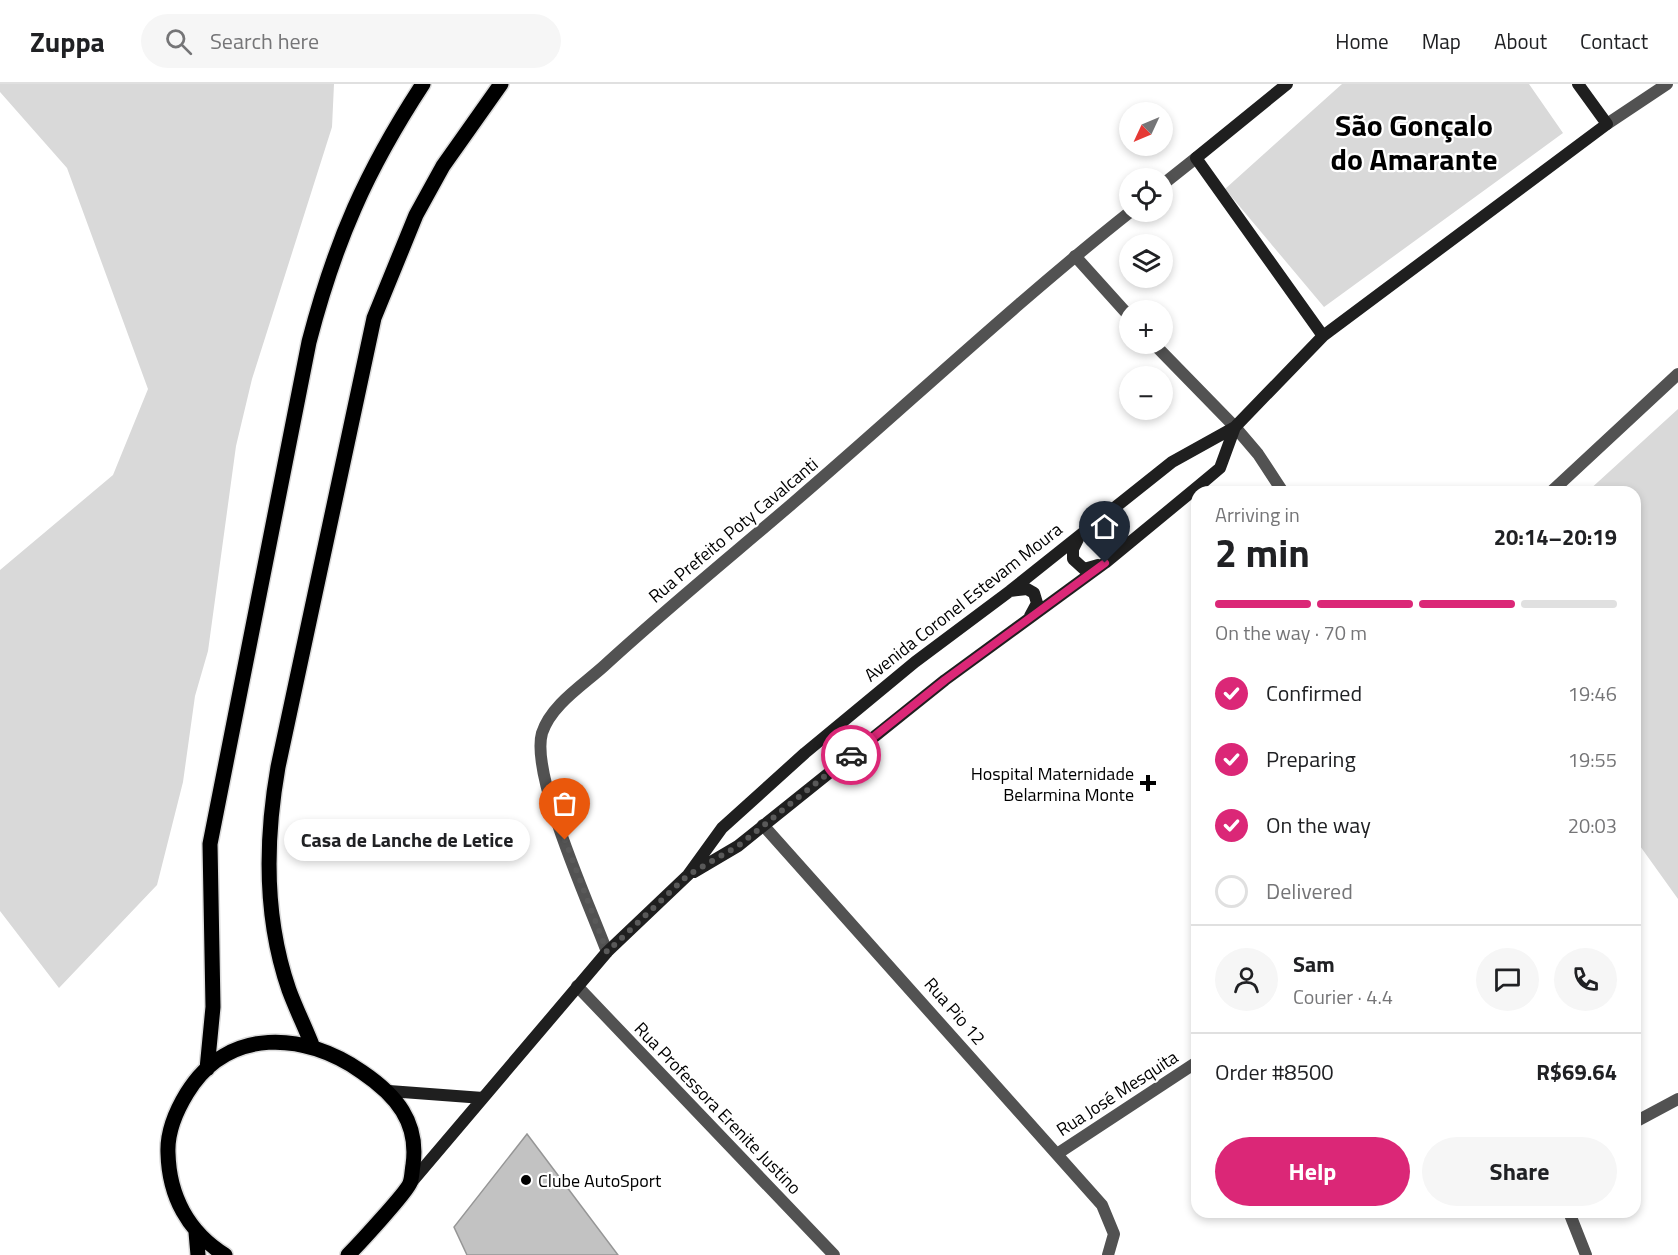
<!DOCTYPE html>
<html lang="en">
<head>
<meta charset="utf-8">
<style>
  :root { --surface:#fff; --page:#f6f6f6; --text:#202124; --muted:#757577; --line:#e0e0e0; --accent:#db2777 }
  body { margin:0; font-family:"Titillium Web",sans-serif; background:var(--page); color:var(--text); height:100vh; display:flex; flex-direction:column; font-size:22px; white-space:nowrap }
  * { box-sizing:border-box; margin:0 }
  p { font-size:20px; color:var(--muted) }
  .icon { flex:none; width:33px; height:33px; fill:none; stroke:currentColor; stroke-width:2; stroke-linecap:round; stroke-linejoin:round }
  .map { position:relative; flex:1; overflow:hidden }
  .details { position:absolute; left:1191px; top:402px; width:450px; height:732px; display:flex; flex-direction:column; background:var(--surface); border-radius:18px; box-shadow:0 3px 9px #0003 }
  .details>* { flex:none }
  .needle { width:39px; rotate:226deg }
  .fabs { position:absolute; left:1119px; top:18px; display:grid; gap:12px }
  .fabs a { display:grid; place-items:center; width:54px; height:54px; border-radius:50%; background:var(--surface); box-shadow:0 3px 9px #0003; font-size:30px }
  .pin { position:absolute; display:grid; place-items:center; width:51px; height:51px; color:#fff; margin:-62px -26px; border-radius:50% 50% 50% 0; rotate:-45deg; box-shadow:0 0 6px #0007 }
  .pin .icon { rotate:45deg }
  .courier { position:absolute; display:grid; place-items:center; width:60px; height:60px; margin:-30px; border:4px solid #db2777; border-radius:50%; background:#fff; color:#222; box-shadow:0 2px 8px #0007 }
  .bubble { position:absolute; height:42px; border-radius:21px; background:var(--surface); box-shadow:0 3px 9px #0003; font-size:20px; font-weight:700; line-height:42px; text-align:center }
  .headline em { font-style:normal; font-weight:700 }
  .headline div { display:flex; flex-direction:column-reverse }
  .headline { display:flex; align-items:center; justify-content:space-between; height:102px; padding:0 24px }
  h1 { font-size:39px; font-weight:700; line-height:45px }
  .bar { display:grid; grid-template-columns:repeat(4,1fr); gap:9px 6px; align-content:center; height:72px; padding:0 24px }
  .bar i { height:8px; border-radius:4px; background:var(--line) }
  .bar .selected { background:var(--accent) }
  .bar p { grid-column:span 4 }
  .line { display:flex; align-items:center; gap:15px; padding:0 24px; border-top:2px solid var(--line) }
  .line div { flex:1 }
  .round { display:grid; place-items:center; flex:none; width:63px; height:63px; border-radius:32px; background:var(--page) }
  ol { padding:0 24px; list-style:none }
  li { display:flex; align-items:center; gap:18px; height:66px }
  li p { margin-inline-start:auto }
  li .icon { padding:6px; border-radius:50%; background:var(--accent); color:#fff; stroke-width:4 }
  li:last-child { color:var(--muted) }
  li i { width:33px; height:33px; border:3px solid var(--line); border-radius:50% }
  .button { display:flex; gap:12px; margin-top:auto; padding:12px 24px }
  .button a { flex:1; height:69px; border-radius:36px; background:var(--accent); color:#fff; font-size:24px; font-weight:700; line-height:69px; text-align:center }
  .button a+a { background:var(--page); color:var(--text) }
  header { display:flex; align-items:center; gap:36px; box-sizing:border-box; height:84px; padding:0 30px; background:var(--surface); border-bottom:2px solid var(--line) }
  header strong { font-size:28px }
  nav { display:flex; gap:33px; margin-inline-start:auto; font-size:21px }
  .search { width:420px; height:54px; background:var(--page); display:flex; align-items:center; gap:15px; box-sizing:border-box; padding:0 21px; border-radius:33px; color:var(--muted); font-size:22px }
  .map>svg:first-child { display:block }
</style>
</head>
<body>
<header>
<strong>Zuppa</strong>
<div class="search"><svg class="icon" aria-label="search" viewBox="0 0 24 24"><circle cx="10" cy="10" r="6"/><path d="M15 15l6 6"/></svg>Search here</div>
<nav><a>Home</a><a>Map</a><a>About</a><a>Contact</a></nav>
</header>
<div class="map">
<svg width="1678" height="1171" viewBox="0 0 1678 1171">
  <rect width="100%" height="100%" fill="#fff"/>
  <path fill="#d9d9d9" d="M0,0H334L332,43L252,295L236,362L208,567L195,612L183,698L157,801L59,904L0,827V486L113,391L148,305L67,84L0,8Z
    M1342,0H1529L1563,49L1324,223L1225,105Z
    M1678,325V815L1635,755V408H1587Z"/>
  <path fill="#c2c2c2" stroke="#969696" stroke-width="1.5" d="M527,1050L618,1171H467L454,1143Z"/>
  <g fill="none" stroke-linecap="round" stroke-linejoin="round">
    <defs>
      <path id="primary" d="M312,961C305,943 296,925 289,906C264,834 265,757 278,683L374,234L416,131L443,82L501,0
        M207,985L213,923L210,760L309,258C335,158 366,87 423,0
        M196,1148L198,1171
        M225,1171C188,1148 169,1112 168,1069C167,1048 176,1027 187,1009C228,942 305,948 362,988C396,1011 419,1038 413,1081C412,1086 412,1094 410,1099C407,1108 357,1162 348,1171"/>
    </defs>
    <use href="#primary" stroke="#dbdbdb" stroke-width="18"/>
    <path stroke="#525252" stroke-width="12" d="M1075,172L1130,233
      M1154,260L1235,343
      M1551,408L1678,290
      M763,741L1102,1121L1114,1150L1108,1171
      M1635,1038L1678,1015
      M1057,1070L1197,978"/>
    <path stroke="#525252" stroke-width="12" d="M1607,40L1667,0
      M1162,101L1196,74
      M1235,343L1258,370L1283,408
      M607,868C590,822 530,691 542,649C551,621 583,601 604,582C665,526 730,473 793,419C906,322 1014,220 1130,128
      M577,902L834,1171
      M1569,1128L1586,1171"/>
    <path stroke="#1f1f1f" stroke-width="12" d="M1287,0L1196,74L1323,252
      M1078,455L1073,465V475L1084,485L1098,481
      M1010,507L1027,505L1034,509L1037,519L1030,532
      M694,788L738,762L945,596L1105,479L1201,400L1220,384L1235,343
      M389,1007L483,1014
      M410,1100L607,868L688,791L722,744L805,669L915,578L1010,507L1172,378L1235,343L1323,252L1607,40L1578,0"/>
    <use href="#primary" stroke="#000" stroke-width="15"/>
  </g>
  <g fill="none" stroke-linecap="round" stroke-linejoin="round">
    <path stroke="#595959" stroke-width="6" stroke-dasharray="0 10.8" d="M565,756L607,868L688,791L738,762L851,671"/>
    <path stroke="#db2777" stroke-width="8" d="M851,671L945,596L1105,479"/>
  </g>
  <g fill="#000" stroke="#fff" stroke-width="2">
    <path d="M1145 690h6v6h6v6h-6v6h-6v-6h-6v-6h6z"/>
    <circle cx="526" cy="1096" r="6"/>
  </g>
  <g text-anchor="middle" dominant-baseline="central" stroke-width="4.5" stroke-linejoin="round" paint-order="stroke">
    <g font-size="18" fill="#000" stroke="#fff">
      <text transform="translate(733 446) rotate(-40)">Rua Prefeito Poty Cavalcanti</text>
      <text transform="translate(963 518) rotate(-38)">Avenida Coronel Estevam Moura</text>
      <text transform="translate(955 927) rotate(49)">Rua Pio 12</text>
      <text transform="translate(1117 1009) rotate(-33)">Rua José Mesquita</text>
      <text transform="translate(718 1024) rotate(46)">Rua Professora Erenite Justino</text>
    </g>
    <g font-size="18" fill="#000" stroke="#fff" text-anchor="end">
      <text x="1134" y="689">Hospital Maternidade<tspan x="1134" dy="21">Belarmina Monte</tspan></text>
      <text x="538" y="1096" text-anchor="start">Clube AutoSport</text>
    </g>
    <g font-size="30" font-weight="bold" fill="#000" stroke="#fff">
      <text x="1414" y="41">São Gonçalo<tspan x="1414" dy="34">do Amarante</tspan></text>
    </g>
  </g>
</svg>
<div class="fabs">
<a><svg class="needle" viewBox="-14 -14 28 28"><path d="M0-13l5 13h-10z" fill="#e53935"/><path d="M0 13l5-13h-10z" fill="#757577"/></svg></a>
<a><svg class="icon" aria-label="locate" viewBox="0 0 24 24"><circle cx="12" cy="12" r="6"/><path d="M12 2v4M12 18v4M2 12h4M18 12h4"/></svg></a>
<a><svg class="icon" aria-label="layers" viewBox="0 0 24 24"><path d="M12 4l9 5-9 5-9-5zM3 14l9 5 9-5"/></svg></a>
<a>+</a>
<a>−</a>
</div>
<div class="pin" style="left:565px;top:756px;background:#ea580c"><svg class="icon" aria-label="bag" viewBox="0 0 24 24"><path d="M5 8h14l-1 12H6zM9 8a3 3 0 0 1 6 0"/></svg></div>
<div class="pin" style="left:1105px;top:479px;background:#1f2937"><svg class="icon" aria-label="home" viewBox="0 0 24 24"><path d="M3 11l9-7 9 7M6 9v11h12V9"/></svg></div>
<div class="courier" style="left:851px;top:671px"><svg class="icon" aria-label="car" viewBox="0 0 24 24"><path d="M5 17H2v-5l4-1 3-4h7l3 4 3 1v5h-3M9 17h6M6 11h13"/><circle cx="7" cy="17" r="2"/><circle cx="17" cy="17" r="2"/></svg></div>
<div class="bubble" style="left:284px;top:735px;width:246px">Casa de Lanche de Letice</div>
<section class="details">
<div class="headline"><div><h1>2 min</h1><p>Arriving in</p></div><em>20:14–20:19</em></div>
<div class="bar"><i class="selected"></i><i class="selected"></i><i class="selected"></i><i></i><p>On the way · 70 m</p></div>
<ol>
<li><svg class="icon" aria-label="check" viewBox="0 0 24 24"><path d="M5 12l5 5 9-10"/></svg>Confirmed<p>19:46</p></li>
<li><svg class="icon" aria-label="check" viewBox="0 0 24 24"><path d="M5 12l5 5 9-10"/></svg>Preparing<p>19:55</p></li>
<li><svg class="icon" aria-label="check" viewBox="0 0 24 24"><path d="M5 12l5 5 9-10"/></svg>On the way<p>20:03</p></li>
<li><i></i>Delivered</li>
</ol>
<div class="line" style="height:108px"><a class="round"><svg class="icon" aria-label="person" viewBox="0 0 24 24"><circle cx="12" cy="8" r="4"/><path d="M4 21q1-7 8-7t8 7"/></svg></a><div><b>Sam</b><p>Courier · 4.4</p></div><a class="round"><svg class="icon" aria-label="chat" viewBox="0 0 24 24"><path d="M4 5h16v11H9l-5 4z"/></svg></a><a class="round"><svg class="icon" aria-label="phone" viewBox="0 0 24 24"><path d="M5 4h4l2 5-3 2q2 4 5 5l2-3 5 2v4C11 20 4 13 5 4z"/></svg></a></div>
<div class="line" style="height:78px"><div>Order #8500</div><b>R$69.64</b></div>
<div class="button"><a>Help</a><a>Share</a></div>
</section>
</div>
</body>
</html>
